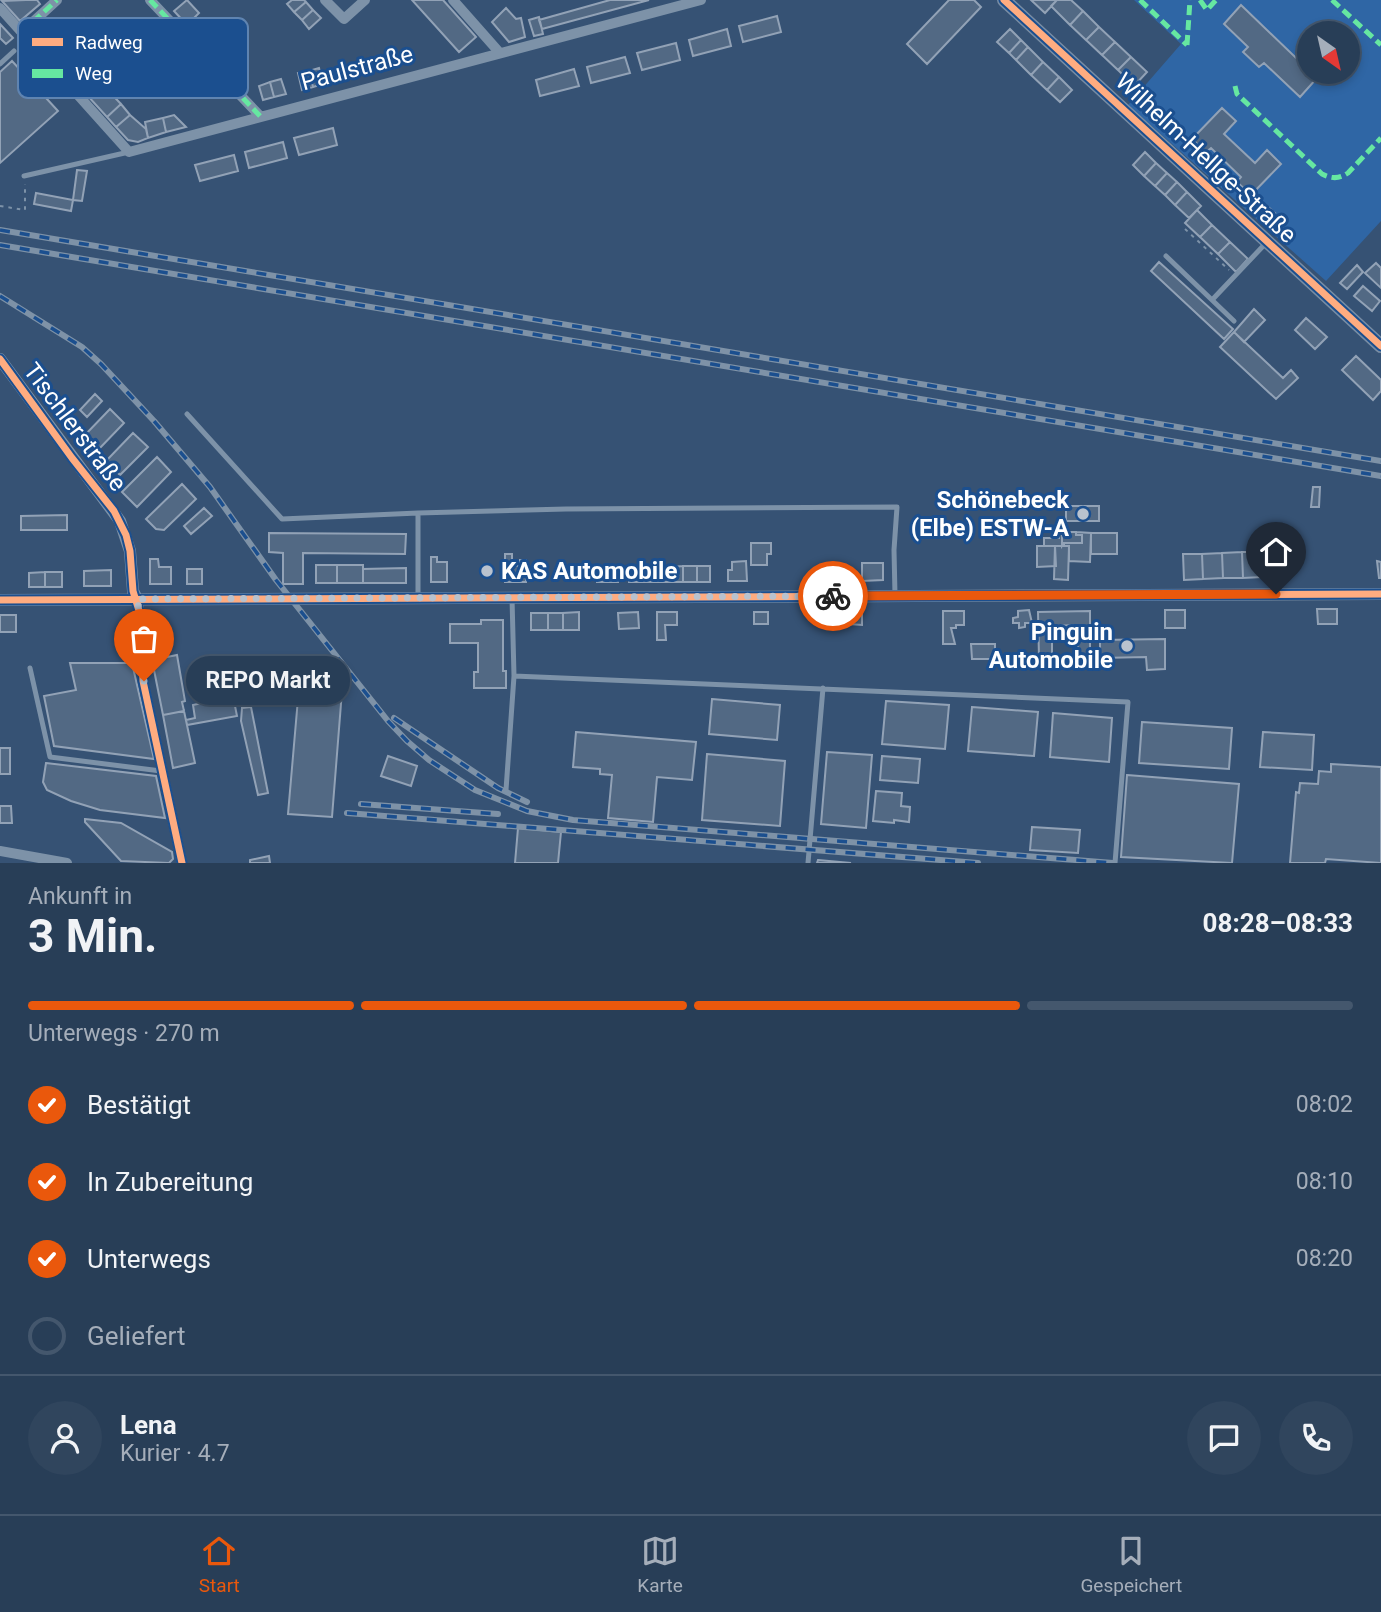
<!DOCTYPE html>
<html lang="de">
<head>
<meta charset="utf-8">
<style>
  :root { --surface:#283e57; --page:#30455d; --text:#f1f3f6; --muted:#a5aeba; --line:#44576d; --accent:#ea580c }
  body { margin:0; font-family:Roboto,sans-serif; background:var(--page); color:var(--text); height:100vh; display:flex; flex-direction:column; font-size:26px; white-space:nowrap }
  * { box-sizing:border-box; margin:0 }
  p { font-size:23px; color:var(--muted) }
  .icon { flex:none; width:38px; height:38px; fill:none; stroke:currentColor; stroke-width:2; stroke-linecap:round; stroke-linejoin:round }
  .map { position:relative; height:863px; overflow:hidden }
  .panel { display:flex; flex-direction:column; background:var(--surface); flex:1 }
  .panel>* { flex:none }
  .needle { width:46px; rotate:146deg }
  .tools { position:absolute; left:1297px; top:21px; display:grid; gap:14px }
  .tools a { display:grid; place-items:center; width:63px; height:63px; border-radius:50%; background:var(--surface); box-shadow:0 4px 10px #0003,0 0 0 2px var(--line); font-size:35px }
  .pin { position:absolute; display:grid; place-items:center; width:60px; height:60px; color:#fff; margin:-72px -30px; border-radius:50% 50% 50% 0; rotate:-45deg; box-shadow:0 0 7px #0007 }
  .pin .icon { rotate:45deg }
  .courier { position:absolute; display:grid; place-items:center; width:70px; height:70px; margin:-35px; border:5px solid #ea580c; border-radius:50%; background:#fff; color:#222; box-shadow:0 2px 9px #0007 }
  .bubble { position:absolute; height:49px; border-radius:24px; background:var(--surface); box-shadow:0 4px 10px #0003,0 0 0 2px var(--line); font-size:23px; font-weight:700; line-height:49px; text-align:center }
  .summary em { font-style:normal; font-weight:700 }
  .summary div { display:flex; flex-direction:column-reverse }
  .summary { display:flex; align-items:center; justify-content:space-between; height:119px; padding:0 28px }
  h1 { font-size:46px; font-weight:700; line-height:52px }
  .bar { display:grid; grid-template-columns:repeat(4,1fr); gap:10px 7px; align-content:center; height:84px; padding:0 28px }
  .bar i { height:9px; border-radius:5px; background:var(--line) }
  .bar .selected { background:var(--accent) }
  .bar p { grid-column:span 4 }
  .line { display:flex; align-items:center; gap:18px; padding:0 28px; border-top:2px solid var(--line) }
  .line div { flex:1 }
  .round { display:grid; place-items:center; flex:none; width:74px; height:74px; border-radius:37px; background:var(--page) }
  ol { padding:0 28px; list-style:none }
  li { display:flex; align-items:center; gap:21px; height:77px }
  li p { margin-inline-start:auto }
  li .icon { padding:7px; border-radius:50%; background:var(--accent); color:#fff; stroke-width:4 }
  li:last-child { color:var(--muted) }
  li i { width:38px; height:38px; border:4px solid var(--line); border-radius:50% }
  .tab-bar { display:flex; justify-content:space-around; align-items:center; height:98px; border-top:2px solid var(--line); background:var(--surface); font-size:19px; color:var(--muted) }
  .tab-bar a { display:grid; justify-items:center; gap:4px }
  .tab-bar .selected { color:var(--accent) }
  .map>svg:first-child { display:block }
</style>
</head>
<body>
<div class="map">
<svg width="1381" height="863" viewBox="0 0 1381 863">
  <rect width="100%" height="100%" fill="#365274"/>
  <path fill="#2f66a5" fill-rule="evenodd" d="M1134,0H1381V221L1326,281L1128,105L1181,44ZM1309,33H1348V72H1309Z"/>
  <path fill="#526984" stroke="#92a2b6" stroke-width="2" d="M26,0H37L40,4L20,21L2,1Z
    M187,0L199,13L187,25L174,11Z
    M292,0H304L306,2L294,12L287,4Z
    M412,0H443L476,37L459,52Z
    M610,0H649L542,29L539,20Z
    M949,0H974L981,7L927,64L907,44Z
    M1031,0H1057L1045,13Z
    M1057,0H1071L1083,11L1070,25L1051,6Z
    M306,2L313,10L302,20L294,12Z
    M1241,5L1317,78L1300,97L1264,63L1259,67L1243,52L1248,47L1224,24Z
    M506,8L516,19L521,18L525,37L509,42L492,22Z
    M313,10L321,18L309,29L302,20Z
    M1083,11L1099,27L1086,40L1070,25Z
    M777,16L781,32L743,42L739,26Z
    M539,17L543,34L534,36L529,20Z
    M0,24L13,38L6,44L0,38Z
    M1099,27L1115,42L1102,55L1086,40Z
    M727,29L731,46L693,56L689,40Z
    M1010,29L1021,40L1009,53L997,42Z
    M1021,40L1028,47L1016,60L1009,53Z
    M1115,42L1131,57L1118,70L1102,55Z
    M676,43L680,60L642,70L637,53Z
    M1028,47L1043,62L1031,75L1016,60Z
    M625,57L630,73L591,83L587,67Z
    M1131,57L1147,72L1134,86L1118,70Z
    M12,61L58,111L0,163V72Z
    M1043,62L1059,77L1047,90L1031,75Z
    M319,68L323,84L313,87L309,71Z
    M574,69L579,86L540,96L536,80Z
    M309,71L313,87L302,90L298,73Z
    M1059,77L1072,90L1060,102L1047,90Z
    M281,79L286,94L274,97L270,82Z
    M270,82L274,97L263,100L259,86Z
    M101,83L121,104L107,117L87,95Z
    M121,104L130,115L116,127L107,117Z
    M1222,108L1236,121L1224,134L1255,163L1267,150L1281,164L1251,195L1237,182L1241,177L1211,148L1206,152L1192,139Z
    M130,115L146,129L148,138L138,142L128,140L116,127Z
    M174,115L186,127L166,132L163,118Z
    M163,118L166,132L148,138L145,122Z
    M333,128L337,145L299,155L294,138Z
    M283,142L287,158L249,168L245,152Z
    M1145,152L1156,163L1144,176L1133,165Z
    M234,155L238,171L200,181L195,165Z
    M1156,163L1167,173L1155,186L1144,176Z
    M77,170L87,171L82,201L73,200Z
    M1167,173L1177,182L1165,195L1155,186Z
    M1177,182L1187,192L1175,205L1165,195Z
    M1187,192L1201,206L1189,218L1175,205Z
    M36,193L73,200L71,211L34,204Z
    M1266,205L1275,213L1270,218L1261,210Z
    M1197,210L1212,225L1200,237L1185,223Z
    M1212,225L1230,242L1218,254L1200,237Z
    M1230,242L1248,259L1236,272L1218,254Z
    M1159,262L1233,329L1224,339L1151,271Z
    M1376,263L1381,268V288L1365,273Z
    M1357,265L1363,272L1347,289L1340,283Z
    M1363,286L1380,301L1372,311L1354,296Z
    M1254,309L1265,320L1244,342L1234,332Z
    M1306,318L1327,337L1315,349L1295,330Z
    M1234,332L1283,378L1291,370L1298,378L1276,399L1220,347Z
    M1356,356L1381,380V391L1373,400L1342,370Z
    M95,394L102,401L87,417L80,410Z
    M110,409L124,423L97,451L83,437Z
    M133,433L148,447L120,475L106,461Z
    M157,457L171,472L137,507L122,492Z
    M182,484L196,499L164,530L156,529L146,519Z
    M1313,487H1320L1319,507H1311Z
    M1066,506H1099V521H1066Z
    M204,508L212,516L191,534L184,526Z
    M67,515V530H21V516Z
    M1059,532H1062V546H1044V538H1059Z
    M1062,532H1076V535H1082V543H1064L1062,546Z
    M1076,532L1091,533L1090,562L1069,561V546H1064V543H1082V535H1076Z
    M269,533L406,534L405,554L303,553V584H283V553L269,552Z
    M1091,533H1117V554H1091Z
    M751,543H771V554H767V565H751Z
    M1037,546H1055L1056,566L1037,567Z
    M1055,546H1069L1068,580L1054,579Z
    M1242,552H1261L1262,577L1243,578Z
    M1242,552L1243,578H1223L1222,553Z
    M1222,553L1223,578L1203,579L1202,554Z
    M505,554H512V566H520V560H526V582H505Z
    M1183,554H1202L1203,579L1184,580Z
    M431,557H437V562H447V582H431Z
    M150,559H158L159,567H171V584H150Z
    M746,561L747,581H728V570H732V562Z
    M1377,561L1381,562V578H1379Z
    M862,563H883V580L862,581Z
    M316,565H337V583H316Z
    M337,565H363V583H337Z
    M597,566H618V582H597Z
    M683,566H697V582H683Z
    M683,566V582H670V567Z
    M697,566H710V582H697Z
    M629,567H643V582H629Z
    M643,567H656V582H643Z
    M656,567H670V582H656Z
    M406,568V583H363V569Z
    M187,569H202V584H187Z
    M111,570V586H84V571Z
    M45,572H62V587H45Z
    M45,572V587H29V573Z
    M1317,609H1337V624H1318Z
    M1029,610L1032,623H1025V627L1019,628V623H1013V618L1018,617V611Z
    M1165,610H1185V628H1165Z
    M862,611V625L849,624V612Z
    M943,611H964V625H956V628H951L955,644H943Z
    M1090,611V657H1078L1077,625L1052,626V658H1039L1038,612Z
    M579,612V630H563V613Z
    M638,612L639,628L619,629L618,613Z
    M657,612H677V625H665L666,640H657Z
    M754,612H768V624H754Z
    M531,613H548V630H531Z
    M548,613H563V630H548Z
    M0,615H16V632H0Z
    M481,620H503V671H506V688H474V672H478V643H450V624H481Z
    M1165,639V669L1147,670L1146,657L1100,658V640Z
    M971,644H995V659H972Z
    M177,655L185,701L182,702L184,711L163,715L152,660Z
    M70,663H132L154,759L54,746L44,696L76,690Z
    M258,675L283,678L282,683L288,684L286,697L256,695Z
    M299,687L342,691L332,817L288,814Z
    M233,696L237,716L187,725L186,720L195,718L193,705Z
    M712,699L780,705L777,740L709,734Z
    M886,701L949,705L945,749L882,744Z
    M251,707L268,793L258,795L241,721L242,708Z
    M972,707L1038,712L1034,756L968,751Z
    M184,711L195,763L173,768L163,715Z
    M1053,713L1112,718L1109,762L1050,757Z
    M1142,722L1232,728L1229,769L1139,763Z
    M576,732L696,742L692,780L657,777L653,822L608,818L612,775L600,774V769L573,767Z
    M1263,732L1314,735L1312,770L1260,767Z
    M0,748H10V774H0Z
    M827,752L872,755L866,828L821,824Z
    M707,754L785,761L780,826L702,820Z
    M388,756L417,766L411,786L381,776Z
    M882,756L920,759L918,783L880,780Z
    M46,763L156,776L165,818L100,810L71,801L47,790L43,782Z
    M1331,764L1381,767V863L1326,859L1325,863H1290L1296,792L1299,793L1300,783L1318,784L1319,771L1331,772Z
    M1127,775L1239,784L1232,863L1121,857Z
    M876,791L902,793L901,806L910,807L909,822L894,820V823L873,821Z
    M0,806H11L12,823H0Z
    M85,819L121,823L172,852L173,859L169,863L121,861L85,822Z
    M1032,827L1080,830L1078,853L1030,850Z
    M518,828L561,832L558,863H515Z
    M269,856L270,863H250V860Z
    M818,860L851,863H817Z"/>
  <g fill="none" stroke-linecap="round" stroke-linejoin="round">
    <path stroke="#7d92a8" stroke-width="2" stroke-dasharray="3.5 5" stroke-linecap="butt" d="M0,206L25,210V184
      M1185,229L1229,270"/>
    <path stroke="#7d92a8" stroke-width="5" d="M0,64L14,51
      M24,176L129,152
      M1166,256L1234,321
      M1212,300L1266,243
      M187,414L282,519L418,513V598
      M418,513L566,509L897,507L894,550L895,595
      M30,668L50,757L161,771
      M514,676L1128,702L1115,863
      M506,790L514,676L512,598
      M808,863L823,688"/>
    <path stroke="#7d92a8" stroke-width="10" d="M150,0L260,116
      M325,0L344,19L365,0
      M453,0L499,52
      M0,8L129,152L701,0
      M22,32L57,0
      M137,599L140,614L143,681L182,863
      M0,851L67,863"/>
    <path stroke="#7d92a8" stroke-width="12" d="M0,359L120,521L130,551L133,591L137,599
      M0,600L1381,594"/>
    <path stroke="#798da4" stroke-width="14" d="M1004,0L1381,346"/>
    <defs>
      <path id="rail" d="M0,230L1381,461
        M0,245L1381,476
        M0,296L82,347L101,364L154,421L210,487L276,580L388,721L407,741L429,760L475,790L527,811L573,820L1113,863
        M394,718L498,788L527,802
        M361,804L498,814
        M347,813L978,863"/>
    </defs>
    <use href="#rail" stroke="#7e92a7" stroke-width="6"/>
    <use href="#rail" stroke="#1b4f8f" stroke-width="3.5" stroke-dasharray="10" stroke-linecap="butt"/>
    <path stroke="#66e7a1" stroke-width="5" stroke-dasharray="10 5" stroke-linecap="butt" d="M150,0L260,116
      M1140,0L1187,45
      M1200,0L1207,10L1216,0
      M1332,0L1381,45
      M22,32L57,0
      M1187,45L1190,0
      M1235,86L1237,94L1322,174C1332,179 1339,179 1348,173L1381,138"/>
    <defs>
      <path id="cycleway" d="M1004,0L1381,346
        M0,359L72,458L114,511L126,535L130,551L133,591L140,614L143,681L182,863
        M0,600L1381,594"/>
    </defs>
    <use href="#cycleway" stroke="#1b4f8f" stroke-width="11"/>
    <use href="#cycleway" stroke="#ffac80" stroke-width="7"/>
  </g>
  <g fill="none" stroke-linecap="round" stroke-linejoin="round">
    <path stroke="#b9c2ce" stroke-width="7" stroke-dasharray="0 12.6" d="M144,681L140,614L137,599L833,596"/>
    <path stroke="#ea580c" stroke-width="9" d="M833,596L1276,594"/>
  </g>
  <g fill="#b9c2ce" stroke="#1b4f8f" stroke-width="2.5">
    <circle cx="1083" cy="514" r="7"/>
    <circle cx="487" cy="571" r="7"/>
    <circle cx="1127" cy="646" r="7"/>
  </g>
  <g text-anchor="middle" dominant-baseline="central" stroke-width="6" stroke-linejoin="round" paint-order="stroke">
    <g font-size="24" fill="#fff" stroke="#1b4f8f">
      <text transform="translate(357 68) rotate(-15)">Paulstraße</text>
      <text transform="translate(1206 158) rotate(43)">Wilhelm-Hellge-Straße</text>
      <text transform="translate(75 427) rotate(53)">Tischlerstraße</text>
    </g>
    <g font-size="24" font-weight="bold" fill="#fff" stroke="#1b4f8f" text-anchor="end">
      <text x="1069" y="500">Schönebeck<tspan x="1069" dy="28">(Elbe) ESTW-A</tspan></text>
      <text x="501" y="571" text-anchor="start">KAS Automobile</text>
      <text x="1113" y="632">Pinguin<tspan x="1113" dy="28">Automobile</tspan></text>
    </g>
  </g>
  <rect x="18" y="18" width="230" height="80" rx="10" fill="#1b4f8f" stroke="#5f84b1" stroke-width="2"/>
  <rect x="32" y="38" width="31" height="8" fill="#ffac80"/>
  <rect x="32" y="69" width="31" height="9" fill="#66e7a1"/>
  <g font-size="19" fill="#fff">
    <text x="75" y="49">Radweg</text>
    <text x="75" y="80">Weg</text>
  </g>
</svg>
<div class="tools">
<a><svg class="needle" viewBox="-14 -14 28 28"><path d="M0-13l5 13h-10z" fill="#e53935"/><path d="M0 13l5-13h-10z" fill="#a5aeba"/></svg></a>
</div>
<div class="pin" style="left:144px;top:681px;background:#ea580c"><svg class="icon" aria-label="bag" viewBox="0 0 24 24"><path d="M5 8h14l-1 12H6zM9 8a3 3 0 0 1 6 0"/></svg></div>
<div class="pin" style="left:1276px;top:594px;background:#1f2937"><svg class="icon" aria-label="home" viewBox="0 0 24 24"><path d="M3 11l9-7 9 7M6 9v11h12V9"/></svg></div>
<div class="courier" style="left:833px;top:596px"><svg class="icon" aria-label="bike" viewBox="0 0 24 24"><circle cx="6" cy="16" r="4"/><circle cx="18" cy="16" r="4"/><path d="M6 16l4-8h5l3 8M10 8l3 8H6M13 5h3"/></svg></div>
<div class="bubble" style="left:186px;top:656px;width:164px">REPO Markt</div>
</div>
<section class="panel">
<div class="summary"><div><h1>3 Min.</h1><p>Ankunft in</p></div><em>08:28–08:33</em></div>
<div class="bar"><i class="selected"></i><i class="selected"></i><i class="selected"></i><i></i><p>Unterwegs · 270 m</p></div>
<ol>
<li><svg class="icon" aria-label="check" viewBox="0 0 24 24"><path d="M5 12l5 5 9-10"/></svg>Bestätigt<p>08:02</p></li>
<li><svg class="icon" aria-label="check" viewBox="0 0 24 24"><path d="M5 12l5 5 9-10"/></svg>In Zubereitung<p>08:10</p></li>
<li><svg class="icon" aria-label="check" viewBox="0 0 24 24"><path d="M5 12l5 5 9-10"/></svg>Unterwegs<p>08:20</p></li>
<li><i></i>Geliefert</li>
</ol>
<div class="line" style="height:126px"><a class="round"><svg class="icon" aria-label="person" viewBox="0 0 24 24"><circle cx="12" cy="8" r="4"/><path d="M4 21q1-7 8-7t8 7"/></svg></a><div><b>Lena</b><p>Kurier · 4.7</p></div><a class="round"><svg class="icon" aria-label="chat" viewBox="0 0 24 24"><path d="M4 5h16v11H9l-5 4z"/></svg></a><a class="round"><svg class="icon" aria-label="phone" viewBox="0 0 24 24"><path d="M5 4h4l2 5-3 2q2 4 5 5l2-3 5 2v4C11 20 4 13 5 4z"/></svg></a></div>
</section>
<nav class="tab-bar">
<a class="selected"><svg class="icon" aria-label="home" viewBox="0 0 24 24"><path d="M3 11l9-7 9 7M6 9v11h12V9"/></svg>Start</a>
<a><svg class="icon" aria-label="map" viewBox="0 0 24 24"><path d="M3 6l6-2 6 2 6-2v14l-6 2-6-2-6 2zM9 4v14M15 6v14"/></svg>Karte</a>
<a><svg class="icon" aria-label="saved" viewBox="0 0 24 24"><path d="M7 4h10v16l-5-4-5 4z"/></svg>Gespeichert</a>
</nav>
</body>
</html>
